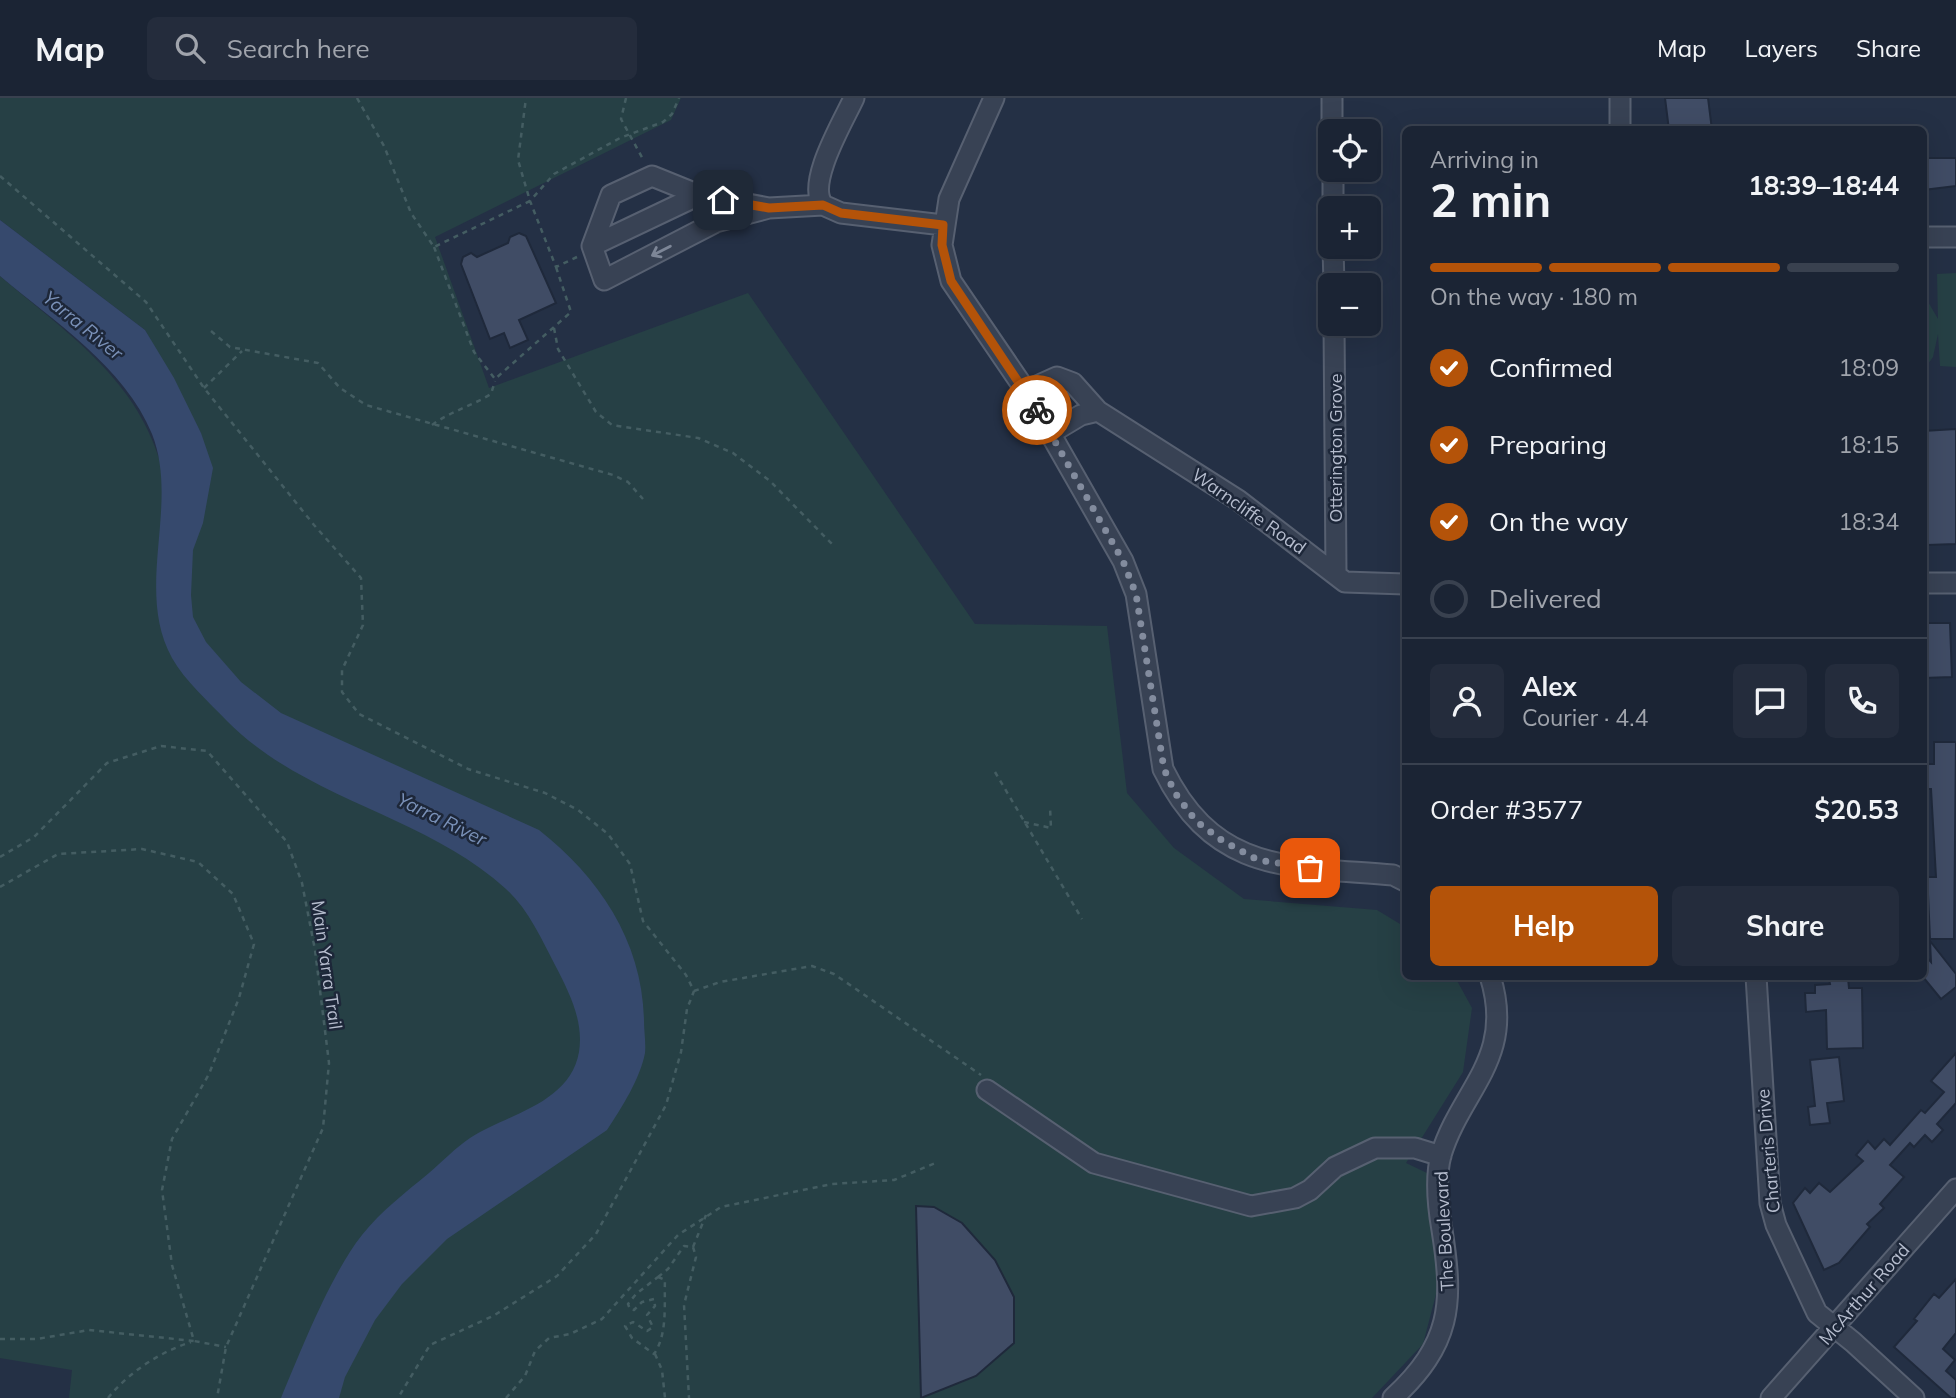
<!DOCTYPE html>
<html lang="en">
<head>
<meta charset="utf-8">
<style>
  :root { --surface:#1b2434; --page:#242c3c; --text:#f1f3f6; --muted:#a0a4ac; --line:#39414f; --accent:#b45309 }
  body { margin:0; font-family:Mulish,sans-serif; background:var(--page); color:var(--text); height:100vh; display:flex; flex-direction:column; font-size:26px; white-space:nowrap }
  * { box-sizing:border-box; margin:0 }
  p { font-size:23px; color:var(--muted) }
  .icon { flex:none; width:38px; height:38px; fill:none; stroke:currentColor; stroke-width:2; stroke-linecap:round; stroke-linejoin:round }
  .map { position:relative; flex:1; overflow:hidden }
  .side { position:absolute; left:1402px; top:28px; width:525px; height:854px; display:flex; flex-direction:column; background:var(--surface); border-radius:10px; box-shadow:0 7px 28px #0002,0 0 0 2px var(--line) }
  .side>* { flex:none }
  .fabs { position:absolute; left:1318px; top:21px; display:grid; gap:14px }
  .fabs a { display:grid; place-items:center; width:63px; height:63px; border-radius:10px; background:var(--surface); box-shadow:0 7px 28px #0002,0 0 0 2px var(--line); font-size:35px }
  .pin { position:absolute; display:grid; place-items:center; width:60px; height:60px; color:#fff; margin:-30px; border-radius:14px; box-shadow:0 4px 10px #0006 }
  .courier { position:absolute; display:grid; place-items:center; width:70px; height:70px; margin:-35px; border:5px solid #b45309; border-radius:50%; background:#fff; color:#222; box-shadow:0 2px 9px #0007 }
  .head em { font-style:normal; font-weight:700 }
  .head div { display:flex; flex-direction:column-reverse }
  .head { display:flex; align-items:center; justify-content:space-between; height:119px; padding:0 28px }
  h1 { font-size:46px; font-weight:700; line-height:52px }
  .bar { display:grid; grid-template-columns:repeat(4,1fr); gap:10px 7px; align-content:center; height:84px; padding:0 28px }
  .bar i { height:9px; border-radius:5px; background:var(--line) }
  .bar .selected { background:var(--accent) }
  .bar p { grid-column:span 4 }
  .line { display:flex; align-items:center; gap:18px; padding:0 28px; border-top:2px solid var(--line) }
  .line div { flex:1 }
  .round { display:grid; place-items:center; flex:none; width:74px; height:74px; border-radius:10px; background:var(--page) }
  ol { padding:0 28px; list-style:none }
  li { display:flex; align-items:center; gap:21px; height:77px }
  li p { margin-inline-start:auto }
  li .icon { padding:7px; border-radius:50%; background:var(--accent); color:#fff; stroke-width:4 }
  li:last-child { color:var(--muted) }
  li i { width:38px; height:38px; border:4px solid var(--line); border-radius:50% }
  .button { display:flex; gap:14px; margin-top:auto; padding:14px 28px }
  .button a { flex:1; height:80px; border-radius:10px; background:var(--accent); color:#fff; font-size:28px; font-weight:700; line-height:80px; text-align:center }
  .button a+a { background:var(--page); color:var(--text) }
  header { display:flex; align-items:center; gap:42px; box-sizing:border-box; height:98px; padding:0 35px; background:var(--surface); border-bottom:2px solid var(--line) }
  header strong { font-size:33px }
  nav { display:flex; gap:38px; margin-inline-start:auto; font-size:24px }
  .search { width:490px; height:63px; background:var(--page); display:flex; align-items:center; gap:18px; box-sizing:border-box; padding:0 24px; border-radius:10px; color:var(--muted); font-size:26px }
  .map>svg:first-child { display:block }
</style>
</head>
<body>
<header>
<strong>Map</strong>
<div class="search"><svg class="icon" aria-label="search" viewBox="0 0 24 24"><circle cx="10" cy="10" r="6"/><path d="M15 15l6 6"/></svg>Search here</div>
<nav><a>Map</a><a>Layers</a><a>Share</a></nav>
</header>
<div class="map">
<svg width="1956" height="1300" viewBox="0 0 1956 1300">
  <rect width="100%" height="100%" fill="#243045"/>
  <path fill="#264045" d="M0,0H681L671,22L435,139L489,290L748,195L975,526L1107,528L1127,695L1174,750L1244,801L1377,812L1405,829V878L1455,879L1472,910L1463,974L1406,1065L1427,1075L1441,1177L1423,1246L1372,1300H69L72,1272L0,1260V178C65,234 134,278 160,363L201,335L145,232L0,122Z
    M1956,175V269L1940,268L1938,236L1933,259L1923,273V195L1938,221L1937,176Z"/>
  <path fill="#36496d" d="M0,122L145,232L174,280L201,335L213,370L203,425L193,452L191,497L193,519L206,544L241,584L281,615L539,732C599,779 643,844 644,923C644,933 646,945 645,955C640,981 621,1011 607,1032L447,1141L402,1186L375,1222L345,1279L339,1300H281C301,1252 331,1176 362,1137C381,1113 406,1094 429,1075C442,1064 455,1050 470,1040C507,1016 570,1006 579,954C584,923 569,894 555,867C542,842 528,811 506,791C425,717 305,702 227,623C209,604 185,583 172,560C134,491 180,407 152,336C125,269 53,223 0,178Z"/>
  <path fill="#404c65" stroke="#1f293b" stroke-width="2" d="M1665,0H1708L1712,32H1669Z
    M1925,60H1956V88L1923,92Z
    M519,135L526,138L556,205L519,222L528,242L510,250L504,235L490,241L461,166L463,159L471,155L477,159L508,145L510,139Z
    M1956,331V446L1927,447L1923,333Z
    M1923,525H1950L1952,579L1923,580Z
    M1934,644H1956L1954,841H1930L1928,796H1924L1923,779H1936L1931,691H1923V666H1934Z
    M1930,843L1956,876V889L1941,901L1923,879V855L1931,864Z
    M1848,880L1849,890H1862L1863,950L1827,951L1826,912L1806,914L1805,895H1815V887L1830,886L1829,881Z
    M1956,955V1005L1937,1026L1943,1032L1932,1044L1925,1037L1914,1049L1910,1045L1890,1067L1904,1079L1880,1106L1884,1110L1867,1126L1870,1129L1839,1165L1824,1172L1793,1105L1805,1090L1810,1095L1819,1085L1830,1094L1863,1063L1856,1057L1868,1043L1875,1051L1884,1041L1890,1047L1921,1012L1925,1015L1944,994L1931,983Z
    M1839,959L1844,1003L1827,1005L1830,1025L1810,1027L1808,1009L1815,1008L1810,962Z
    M916,1108L934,1109L962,1125L995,1162L1014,1199V1245L976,1278L921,1300Z
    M1956,1181V1235L1943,1251L1955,1262L1946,1273L1956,1282V1300H1951L1894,1249L1917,1223L1914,1221L1934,1196L1939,1200Z"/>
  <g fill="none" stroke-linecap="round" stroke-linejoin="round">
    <defs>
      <path id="minor" d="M994,0L949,101L942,147L951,183L1026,293L1123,463L1136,496L1163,671C1215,777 1291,768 1393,777L1405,783
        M1332,0V33
        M1620,0V32
        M1333,72V110
        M823,107C806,85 843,24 854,0
        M769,110L716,124L604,182L592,148L611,97L652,78L699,97L769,110L823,107L841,115L943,127
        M1923,139H1956
        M592,148L699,97
        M1333,149L1334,187
        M1334,226L1336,475
        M1026,293L1057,279L1073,285L1098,313L1238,402L1345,484L1405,486
        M1051,335L1081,317L1098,313
        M1923,485H1956
        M1756,878L1770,1105L1776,1127L1817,1215L1853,1244L1914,1300
        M987,992L1094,1065L1251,1108L1295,1100L1310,1092L1335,1069L1375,1050H1415L1441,1058
        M1393,1300C1451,1246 1454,1207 1442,1132C1438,1109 1435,1080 1441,1057C1461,991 1516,960 1490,878
        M1771,1300L1956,1091"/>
    </defs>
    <use href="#minor" stroke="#576071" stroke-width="23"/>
    <path stroke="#445d62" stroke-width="2.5" stroke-dasharray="5 5" stroke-linecap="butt" d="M357,0L384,48L411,115L434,149L530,103L518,62L526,0
      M626,0L621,21L644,63
      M0,78L146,204L204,290L314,427L361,480L363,527L342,572V594L359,616L468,671L545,695L578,712L608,736L630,766L643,823L686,877L694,893L687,911L681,954L666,1007L596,1136L557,1178L493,1218L430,1247L398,1300
      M434,149L474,254L495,281L571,214L556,169
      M577,159L556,169L530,103L554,76L620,40L663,24L672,16L679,0
      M554,230L558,251L596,314L612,327L698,340L733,355L770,383L832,446
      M211,233L230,249L318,265L340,290L366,307L613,377L628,384L643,401
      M204,290L242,253
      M432,327C451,313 472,308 491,296L495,283
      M995,674L1082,821
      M1024,724L1051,730L1050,709
      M0,759L34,739L107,665L161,648L207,653L287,744L302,785L315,852L329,965L323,1030L226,1249L217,1300
      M0,789L58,756L142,751L198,764L233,796L254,846L239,900L209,976L172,1041L162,1092L172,1167L194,1243L226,1249
      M694,893L720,884L812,868L834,876L981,977
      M693,1149L706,1117
      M658,1179L665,1182C664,1205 668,1236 654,1256L632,1240L625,1228L633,1224L647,1233L653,1229L647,1217L655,1208L654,1201L642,1204L634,1212L630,1211L628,1206L636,1196Z
      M658,1179L668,1171L684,1148L693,1149L696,1159L684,1207L689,1300
      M0,1241H37L89,1232L194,1243
      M655,1256L662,1272L665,1300
      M108,1300C129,1274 160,1254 191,1244
      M506,1300L525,1278L535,1253L549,1240L570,1236L602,1221L678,1137L721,1109L832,1086L894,1082L938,1064"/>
    <use href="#minor" stroke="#384254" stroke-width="19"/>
  </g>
  <defs><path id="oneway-shaft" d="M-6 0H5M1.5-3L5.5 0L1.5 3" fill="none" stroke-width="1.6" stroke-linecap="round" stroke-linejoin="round" transform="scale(1.75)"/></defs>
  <use stroke="#7d8697" href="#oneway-shaft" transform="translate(661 153) rotate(153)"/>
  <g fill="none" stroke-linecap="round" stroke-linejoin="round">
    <path stroke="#838c9e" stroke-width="7" stroke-dasharray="0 12.6" d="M1037,312L1123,463L1136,496L1164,671L1175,695L1196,723L1223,743L1258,762L1310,770"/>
    <path stroke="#b45309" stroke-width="9" d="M723,102L769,110L823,107L841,115L943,127L942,147L951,183L1037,312"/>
  </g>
  <g text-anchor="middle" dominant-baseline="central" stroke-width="5" stroke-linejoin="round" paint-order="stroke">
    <g font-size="18" fill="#b6bdce" stroke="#1d2739">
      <text transform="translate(1335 350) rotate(-90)">Otterington Grove</text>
      <text transform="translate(1249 413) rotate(35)">Warncliffe Road</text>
      <text transform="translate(327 867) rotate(82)">Main Yarra Trail</text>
      <text transform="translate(1768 1053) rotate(-95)">Charteris Drive</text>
      <text transform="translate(1444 1133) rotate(-93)">The Boulevard</text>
      <text transform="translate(1864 1196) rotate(-49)">McArthur Road</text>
    </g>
    <g font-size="19" font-style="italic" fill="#7a91b8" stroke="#1d2739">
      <text transform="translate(83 227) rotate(39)">Yarra River</text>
      <text transform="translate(442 721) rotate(26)">Yarra River</text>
    </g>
  </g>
</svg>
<div class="fabs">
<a><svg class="icon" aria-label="locate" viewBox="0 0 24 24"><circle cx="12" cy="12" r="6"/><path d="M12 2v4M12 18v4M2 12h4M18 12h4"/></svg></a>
<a>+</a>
<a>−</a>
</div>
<div class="pin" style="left:1310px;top:770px;background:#ea580c"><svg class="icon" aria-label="bag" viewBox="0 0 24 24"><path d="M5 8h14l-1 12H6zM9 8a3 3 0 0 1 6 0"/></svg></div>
<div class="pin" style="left:723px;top:102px;background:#1f2937"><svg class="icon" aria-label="home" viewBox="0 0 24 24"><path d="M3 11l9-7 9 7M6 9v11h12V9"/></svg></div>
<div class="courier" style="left:1037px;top:312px"><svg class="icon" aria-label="bike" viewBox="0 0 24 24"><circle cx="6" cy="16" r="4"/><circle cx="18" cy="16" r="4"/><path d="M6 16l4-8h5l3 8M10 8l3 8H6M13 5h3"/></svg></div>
<section class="side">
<div class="head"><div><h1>2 min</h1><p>Arriving in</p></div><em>18:39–18:44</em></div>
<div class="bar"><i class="selected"></i><i class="selected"></i><i class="selected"></i><i></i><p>On the way · 180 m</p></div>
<ol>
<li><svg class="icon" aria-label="check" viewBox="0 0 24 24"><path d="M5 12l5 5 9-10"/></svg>Confirmed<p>18:09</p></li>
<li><svg class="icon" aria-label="check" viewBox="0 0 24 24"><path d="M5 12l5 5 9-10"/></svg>Preparing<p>18:15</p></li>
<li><svg class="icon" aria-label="check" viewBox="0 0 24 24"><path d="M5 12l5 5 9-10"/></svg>On the way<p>18:34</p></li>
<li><i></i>Delivered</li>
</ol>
<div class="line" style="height:126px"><a class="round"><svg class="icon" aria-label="person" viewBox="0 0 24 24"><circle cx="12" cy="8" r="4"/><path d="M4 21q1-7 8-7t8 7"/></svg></a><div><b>Alex</b><p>Courier · 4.4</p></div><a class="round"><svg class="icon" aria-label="chat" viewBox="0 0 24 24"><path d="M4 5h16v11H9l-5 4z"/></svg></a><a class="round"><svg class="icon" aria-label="phone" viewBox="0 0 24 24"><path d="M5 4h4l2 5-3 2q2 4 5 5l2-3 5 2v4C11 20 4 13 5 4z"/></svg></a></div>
<div class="line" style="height:91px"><div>Order #3577</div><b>$20.53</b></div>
<div class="button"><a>Help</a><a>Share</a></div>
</section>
</div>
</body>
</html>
